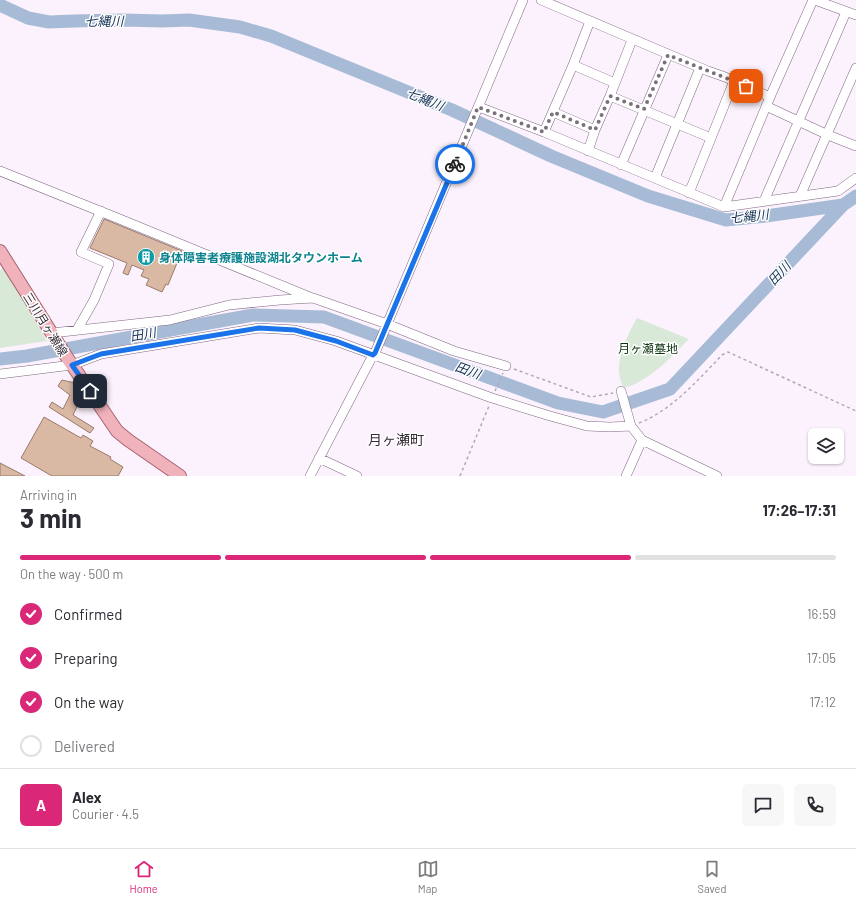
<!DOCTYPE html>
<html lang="en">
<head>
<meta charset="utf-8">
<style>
  :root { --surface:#fff; --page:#f7f7f7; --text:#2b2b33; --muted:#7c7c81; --line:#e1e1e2; --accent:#db2777 }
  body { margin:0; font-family:Barlow,"Noto Sans JP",sans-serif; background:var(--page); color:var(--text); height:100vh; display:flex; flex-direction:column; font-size:15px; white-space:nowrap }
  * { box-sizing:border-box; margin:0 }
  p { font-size:13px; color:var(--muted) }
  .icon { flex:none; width:22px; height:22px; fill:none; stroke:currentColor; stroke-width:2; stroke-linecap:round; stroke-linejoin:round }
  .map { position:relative; height:476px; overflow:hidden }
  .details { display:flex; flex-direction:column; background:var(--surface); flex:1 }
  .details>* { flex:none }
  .fabs { position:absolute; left:808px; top:428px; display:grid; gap:8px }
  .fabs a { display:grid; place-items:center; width:36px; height:36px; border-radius:6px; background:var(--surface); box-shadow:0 1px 3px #0004; font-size:20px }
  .pin { position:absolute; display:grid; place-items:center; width:34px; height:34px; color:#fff; margin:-17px; border-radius:8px; box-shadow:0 2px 6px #0006 }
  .courier { position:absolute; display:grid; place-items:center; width:40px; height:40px; margin:-20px; border:3px solid #1a73e8; border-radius:50%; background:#fff; color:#222; box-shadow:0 1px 5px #0007 }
  .head em { font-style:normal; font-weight:700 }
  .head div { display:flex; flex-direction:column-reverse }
  .head { display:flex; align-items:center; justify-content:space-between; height:68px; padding:0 20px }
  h1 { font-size:26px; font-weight:700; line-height:30px }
  .bar { display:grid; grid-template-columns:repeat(4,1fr); gap:6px 4px; align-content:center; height:48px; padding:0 20px }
  .bar i { height:5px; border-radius:3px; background:var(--line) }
  .bar .on { background:var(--accent) }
  .bar p { grid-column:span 4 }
  .line { display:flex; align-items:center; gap:10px; padding:0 20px; border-top:1px solid var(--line) }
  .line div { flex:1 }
  .round { display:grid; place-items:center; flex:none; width:42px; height:42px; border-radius:6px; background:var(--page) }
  ol { padding:0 20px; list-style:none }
  li { display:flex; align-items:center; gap:12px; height:44px }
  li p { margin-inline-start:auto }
  li .icon { padding:4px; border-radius:50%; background:var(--accent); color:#fff; stroke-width:4 }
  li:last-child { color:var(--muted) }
  li i { width:22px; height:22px; border:2px solid var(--line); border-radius:50% }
  .menu { display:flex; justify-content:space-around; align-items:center; height:56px; border-top:1px solid var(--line); background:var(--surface); font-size:11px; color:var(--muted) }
  .menu a { display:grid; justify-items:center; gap:2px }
  .menu .on { color:var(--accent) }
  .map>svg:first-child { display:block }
</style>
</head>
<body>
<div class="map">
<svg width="856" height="476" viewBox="0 0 856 476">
  <rect width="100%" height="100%" fill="#fcf2fd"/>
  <path fill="#d8e9d7" d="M5,264L47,341L0,348V271Z
    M637,318L689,339C669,359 651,380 624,388C611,366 626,338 637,318Z"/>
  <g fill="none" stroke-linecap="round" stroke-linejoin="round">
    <path stroke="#a7bbd6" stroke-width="13" d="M0,5L28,18L49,22L74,21L124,20L162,21L189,20L240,27L271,36L452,110L551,156L648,196L726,220L766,216L843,205
      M0,359L27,356L253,315L324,317L558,403L603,412L670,389L843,205L856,196"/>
  </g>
  <path fill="#d9b8a4" stroke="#9a7b69" d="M104,219L182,251L168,285L166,284L162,292L146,285L149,279L141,276L144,270L132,265L128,275L123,273L127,263L90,248Z
    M62,380L75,383L74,387L80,389L83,394L73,415L94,428L90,433L49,407L52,402L63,409L70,395L58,386Z
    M44,417L81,438L83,435L93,441L90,446L111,457L110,459L123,467L118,476H52L21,458Z
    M0,463L25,476H0Z"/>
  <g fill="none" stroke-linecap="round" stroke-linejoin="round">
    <defs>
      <path id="minor" d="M541,0L708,71L725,77L770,97L724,207
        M815,0L856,15
        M573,65L615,83
        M610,96L711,138
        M770,97L813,0
        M766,106L828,135L856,146
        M479,107L544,132L724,207L838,191L856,178
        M553,112L595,130
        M544,132L573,65L590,21
        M588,151L595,130L610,96L632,40
        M621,165L668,55
        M0,171L122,220L312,298
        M655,178L700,68
        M689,193L734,81
        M800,196L856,68
        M764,201L846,12
        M77,330L94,300L109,264L81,252L101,211
        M52,333L170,320L229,305L280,300L313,298L387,324L454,351L506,366
        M0,374L72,365L101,354L259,328L295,330L336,341L492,398L550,416L587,426L610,427L631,426
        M621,391L631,426L642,440L717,476
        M319,458L357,476
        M310,476L373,355L375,353L523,0
        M626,476L642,440"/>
      <path id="major" d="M0,251L68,359L117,431L128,440L180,476"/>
    </defs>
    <use href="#minor" stroke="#7e6881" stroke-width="10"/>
    <use href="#major" stroke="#aa6370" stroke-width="14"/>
    <path stroke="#b2a8b3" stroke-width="1.5" stroke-dasharray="3 3" stroke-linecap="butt" d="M514,369L591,397L613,393
      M495,391L503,373
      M639,423C672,410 698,380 722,355L728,352L856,411
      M460,476L489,406"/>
    <use href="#minor" stroke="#fff" stroke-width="9"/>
    <use href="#major" stroke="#f1b3bb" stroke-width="12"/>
  </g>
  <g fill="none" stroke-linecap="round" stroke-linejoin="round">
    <path stroke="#7b717c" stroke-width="4" stroke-dasharray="0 7.2" d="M455,164L478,107L544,132L553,112L595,130L610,96L644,109L668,55L746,86"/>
    <path stroke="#1a73e8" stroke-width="5" d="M90,391L72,365L101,354L259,328L295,330L336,341L373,355L375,353L455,164"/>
  </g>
  <defs>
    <symbol id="building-disc" viewBox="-11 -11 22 22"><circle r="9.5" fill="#0f9aa8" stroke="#fff"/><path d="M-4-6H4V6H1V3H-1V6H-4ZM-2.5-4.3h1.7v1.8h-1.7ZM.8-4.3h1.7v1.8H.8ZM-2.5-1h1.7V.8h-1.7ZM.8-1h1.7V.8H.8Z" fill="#fff"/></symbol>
  </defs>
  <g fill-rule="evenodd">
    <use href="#building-disc" x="136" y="247" width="20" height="20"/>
  </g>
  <g text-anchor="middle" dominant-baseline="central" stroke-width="3" stroke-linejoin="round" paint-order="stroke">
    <g font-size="12" font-weight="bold" fill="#0d838f" stroke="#fff" text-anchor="start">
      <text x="159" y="257">身体障害者療護施設湖北タウンホーム</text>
    </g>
    <g font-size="12" fill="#362c37" stroke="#fff">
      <text transform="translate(46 324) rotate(58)">三川月ヶ瀬線</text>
    </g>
    <g font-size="12" fill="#0e330f" stroke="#fff">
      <text x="648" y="348">月ヶ瀬墓地</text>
    </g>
    <g font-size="13" font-style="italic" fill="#163156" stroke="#fff">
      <text transform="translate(104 21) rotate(-1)">七縄川</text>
      <text transform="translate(425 99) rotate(22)">七縄川</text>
      <text transform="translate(749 216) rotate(-6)">七縄川</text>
      <text transform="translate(779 273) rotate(-47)">田川</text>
      <text transform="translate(143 334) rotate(-10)">田川</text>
      <text transform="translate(468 370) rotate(20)">田川</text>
    </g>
    <g font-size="14" fill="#362c37" stroke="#fff">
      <text x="396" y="439">月ヶ瀬町</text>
    </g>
  </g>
</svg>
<div class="fabs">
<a><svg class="icon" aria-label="layers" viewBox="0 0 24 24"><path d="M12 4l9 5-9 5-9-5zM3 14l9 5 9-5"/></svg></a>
</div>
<div class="pin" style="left:746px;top:86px;background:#ea580c"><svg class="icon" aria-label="bag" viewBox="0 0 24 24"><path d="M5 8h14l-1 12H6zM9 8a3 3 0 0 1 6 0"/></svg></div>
<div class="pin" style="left:90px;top:391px;background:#1f2937"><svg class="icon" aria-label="home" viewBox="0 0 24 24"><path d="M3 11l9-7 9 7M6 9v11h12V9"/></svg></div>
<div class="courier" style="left:455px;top:164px"><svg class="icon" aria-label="bike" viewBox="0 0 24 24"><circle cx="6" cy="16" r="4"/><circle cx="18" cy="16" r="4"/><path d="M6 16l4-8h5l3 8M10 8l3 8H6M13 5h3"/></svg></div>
</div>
<section class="details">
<div class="head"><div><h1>3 min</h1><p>Arriving in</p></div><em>17:26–17:31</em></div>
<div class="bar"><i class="on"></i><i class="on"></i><i class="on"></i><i></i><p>On the way · 500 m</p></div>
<ol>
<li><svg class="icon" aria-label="check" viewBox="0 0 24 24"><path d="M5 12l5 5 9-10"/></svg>Confirmed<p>16:59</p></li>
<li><svg class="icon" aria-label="check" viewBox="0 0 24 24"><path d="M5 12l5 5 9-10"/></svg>Preparing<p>17:05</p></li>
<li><svg class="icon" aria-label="check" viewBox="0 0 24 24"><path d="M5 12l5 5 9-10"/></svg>On the way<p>17:12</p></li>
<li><i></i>Delivered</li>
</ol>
<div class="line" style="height:72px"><b class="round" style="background:var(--accent);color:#fff">A</b><div><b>Alex</b><p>Courier · 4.5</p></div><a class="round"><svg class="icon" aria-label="chat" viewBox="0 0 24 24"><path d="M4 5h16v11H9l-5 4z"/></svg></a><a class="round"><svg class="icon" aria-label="phone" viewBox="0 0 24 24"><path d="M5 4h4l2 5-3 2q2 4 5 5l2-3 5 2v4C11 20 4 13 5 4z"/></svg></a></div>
</section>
<nav class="menu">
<a class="on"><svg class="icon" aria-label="home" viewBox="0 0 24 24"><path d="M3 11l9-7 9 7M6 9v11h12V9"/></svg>Home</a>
<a><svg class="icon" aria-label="map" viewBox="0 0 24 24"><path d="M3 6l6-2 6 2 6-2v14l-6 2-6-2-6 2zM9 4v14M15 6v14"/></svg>Map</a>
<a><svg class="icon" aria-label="saved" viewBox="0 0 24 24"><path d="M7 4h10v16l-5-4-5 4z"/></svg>Saved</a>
</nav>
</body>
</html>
